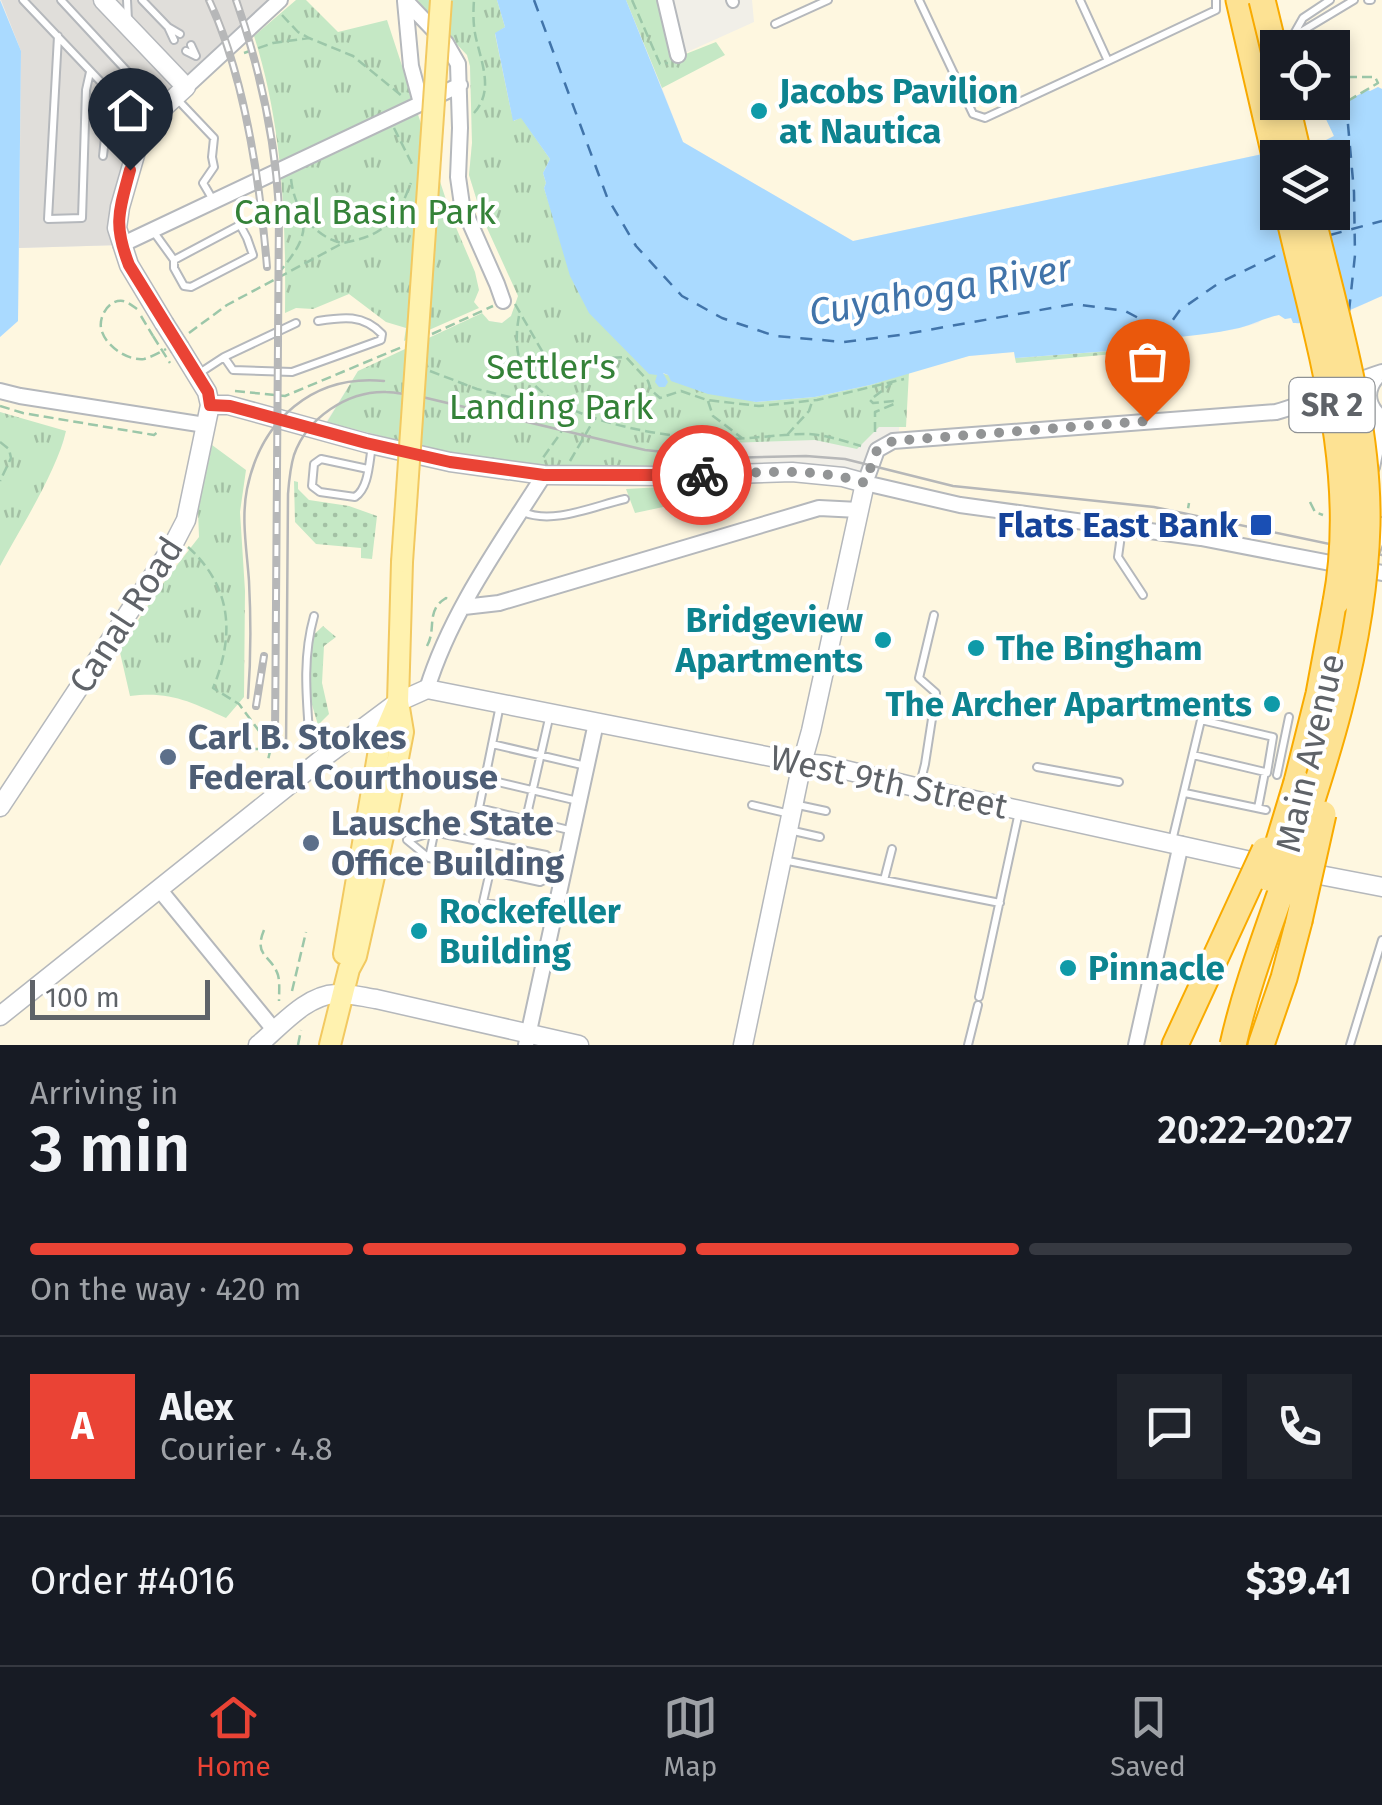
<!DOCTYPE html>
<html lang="en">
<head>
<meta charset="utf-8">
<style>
  :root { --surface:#171b24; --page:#20242c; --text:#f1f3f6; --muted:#9ea1a6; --line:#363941; --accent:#ea4335 }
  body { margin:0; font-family:"Fira Sans",sans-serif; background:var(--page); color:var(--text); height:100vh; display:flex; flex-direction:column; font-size:38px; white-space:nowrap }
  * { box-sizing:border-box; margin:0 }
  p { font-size:32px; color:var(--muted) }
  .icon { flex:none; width:55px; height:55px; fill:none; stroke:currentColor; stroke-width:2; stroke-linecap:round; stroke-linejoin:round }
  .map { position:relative; height:1045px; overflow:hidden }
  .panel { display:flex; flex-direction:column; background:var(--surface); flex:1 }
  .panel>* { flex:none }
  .buttons { position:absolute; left:1260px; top:30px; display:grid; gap:20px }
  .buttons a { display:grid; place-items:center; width:90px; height:90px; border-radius:0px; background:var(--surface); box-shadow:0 5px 15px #0003; font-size:50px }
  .scale { position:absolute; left:30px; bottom:25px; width:180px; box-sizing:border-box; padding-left:10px; border:5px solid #5f6368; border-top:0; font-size:28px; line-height:35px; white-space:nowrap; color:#5f6368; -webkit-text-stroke:8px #fff; paint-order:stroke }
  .pin { position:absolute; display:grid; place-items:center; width:85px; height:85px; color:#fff; margin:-102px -42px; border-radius:50% 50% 50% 0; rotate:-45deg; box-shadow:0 0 10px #0007 }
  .pin .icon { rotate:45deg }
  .courier { position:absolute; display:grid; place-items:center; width:100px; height:100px; margin:-50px; border:8px solid #ea4335; border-radius:50%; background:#fff; color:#222; box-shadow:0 2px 12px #0007 }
  .headline em { font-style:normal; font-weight:600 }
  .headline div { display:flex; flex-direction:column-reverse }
  .headline { display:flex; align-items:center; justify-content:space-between; height:170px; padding:0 30px }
  h1 { font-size:65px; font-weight:600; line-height:75px }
  .bar { display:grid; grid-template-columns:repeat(4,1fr); gap:15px 10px; align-content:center; height:120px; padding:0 30px }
  .bar i { height:12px; border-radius:8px; background:var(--line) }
  .bar .selected { background:var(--accent) }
  .bar p { grid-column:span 4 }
  .line { display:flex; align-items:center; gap:25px; padding:0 30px; border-top:2px solid var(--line) }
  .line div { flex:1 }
  .round { display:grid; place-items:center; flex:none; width:105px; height:105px; border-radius:0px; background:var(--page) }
  .menu { display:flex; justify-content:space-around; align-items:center; height:140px; border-top:2px solid var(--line); background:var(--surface); font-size:28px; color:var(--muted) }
  .menu a { display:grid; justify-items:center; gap:5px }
  .menu .selected { color:var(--accent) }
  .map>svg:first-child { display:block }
</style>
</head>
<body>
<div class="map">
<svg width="1382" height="1045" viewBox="0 0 1382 1045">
  <defs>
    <pattern id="grass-dots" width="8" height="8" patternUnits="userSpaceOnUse" patternTransform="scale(2.5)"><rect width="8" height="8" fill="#c5e8c5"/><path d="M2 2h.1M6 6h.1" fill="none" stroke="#a3c0a4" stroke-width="1.8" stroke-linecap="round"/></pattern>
    <pattern id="park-tufts" width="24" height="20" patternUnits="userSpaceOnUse" patternTransform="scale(2.5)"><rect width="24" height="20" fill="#c5e8c5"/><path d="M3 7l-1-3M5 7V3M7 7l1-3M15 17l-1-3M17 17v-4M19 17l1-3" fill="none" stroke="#a3c0a4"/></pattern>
  </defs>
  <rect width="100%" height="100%" fill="#f1efe8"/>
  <path fill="#fef7e0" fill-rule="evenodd" d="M280,0H418L419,4L467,55L470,66L472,143L469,175L482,217L519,296L511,316L502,323L489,321L358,371L321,430L450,462L669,476L865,483L877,450L898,440L904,379L909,372L969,356L1015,352L1016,358L1123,350V342L1232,330L1258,323L1264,318L1279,315L1285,319L1349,311L1382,296V1045H0V566L42,487L63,443L65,432L0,412V337L18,321L19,248L121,245L141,134Z
    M752,0H1382V89L1378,87L1369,92L1368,90L1324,113L1334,136L1318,144L1310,141L1258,155L853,241L683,142L654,67L754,22ZM1278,48H1332V102H1278Z"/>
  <path fill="#e0deda" d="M1,0H280L141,134L121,245L19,248L21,51Z"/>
  <path fill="url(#grass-dots)" d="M1124,350V353L1016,363L1015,358Z
    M294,481L298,482V489L309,500L349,506L377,516L372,559L361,558V548L316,544L295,522Z
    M323,626L336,637L324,646L322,683L329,714L318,725L305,681L306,642Z"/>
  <path fill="url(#park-tufts)" d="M296,0H306L338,32L387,20L452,218L475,272L479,290L474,302L479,308L404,341L406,328L386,322L349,294L313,309L296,308L285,313C286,219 283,127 254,36Z
    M418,0H497L505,27L495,34L511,111L514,121L521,117L550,159L543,173L546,183L544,188L555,222L661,373L756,402L815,397L870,385L909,372L906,427H879L857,449L815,440L727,443L686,441L677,464C634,466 590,470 546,466C472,460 400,441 327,422L358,371L482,313L489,321L502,323L511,316L518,296L482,217L469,175L472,143L470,66L467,55L419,4Z
    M626,0H657L673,59L716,42L725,55L662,88Z
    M0,412L66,431C57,471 20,529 0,566Z
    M212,445L246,470L240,512L245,591L244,697L226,718C191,702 170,691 130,696L119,648L167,578L199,537L198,510Z"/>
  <path fill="#c5e8c5" d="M662,487L668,506L635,513L626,489Z"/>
  <path fill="#aadaff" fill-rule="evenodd" d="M0,0L21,51L18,321L0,337Z
    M497,0H626L683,142L853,241L1258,155L1310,141L1318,144L1334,136L1323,113L1368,90L1370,91L1378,87L1382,89V296C1355,307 1323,325 1293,323L1291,318L1285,319L1279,315C1263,318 1251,326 1234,329C1198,337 1160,338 1123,341V350L1015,358L1014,352L969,356L870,385L815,397L756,402L708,394L671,381L668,375L663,373L668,382L665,387H659L655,382L657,375L649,374L589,313L570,276L544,188L546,183L543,173L550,159L521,118L513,121L495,33L505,27ZM1278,158H1332V212H1278Z"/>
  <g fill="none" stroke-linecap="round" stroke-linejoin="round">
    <path stroke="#4174aa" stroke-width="2.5" stroke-dasharray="12 10" stroke-linecap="butt" d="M534,0L607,197L636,246L682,296L722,318L775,336L844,342L900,335L1074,304L1125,311L1148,323L1160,338L1180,310L1219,283L1285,251
      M1346,102L1354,192L1355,255L1349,311
      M1330,235L1382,221"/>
    <defs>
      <path id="service" d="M23,0L117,99
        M61,0L137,82C104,111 108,114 103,156
        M127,0L128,20
        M142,0L168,27
        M919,0L973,114L985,118L1108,61
        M1080,0L1108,61L1216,10V0
        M1368,0H1371
        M775,24L828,0
        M58,36L48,219L82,218L86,90L90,72
        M1294,36L1354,0
        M174,40L168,27L180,34
        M1286,48L1303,18L1330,0
        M186,51L196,56L191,45
        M177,99L214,138L212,157L214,167L203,183L213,200
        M135,118L126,104L117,99L119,110L126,117L135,118L146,124
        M240,225L247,238L253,255L191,287L184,286L174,268V260Z
        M153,231L174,260
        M224,357L233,370L292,372L381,340L382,334C363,314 343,317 318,321
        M198,374L224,357L296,323
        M368,469L321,459L314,464L312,486L320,492L355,497C369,488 369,462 372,446
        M523,512C553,525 594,506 625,499
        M1122,528L1118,557L1143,595
        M500,705L479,808L573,831
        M309,732C306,692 303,655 314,616
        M492,744L586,766
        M1193,755L1265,772L1258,808
        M1037,767L1119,782
        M1277,775L1289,717
        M485,779L578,801
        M919,788L925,764L936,693L919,678L934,615
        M1185,793L1266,810
        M752,805L790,814
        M798,805L826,811
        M526,819L550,714
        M789,830L820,837
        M434,832L546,855L565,870L540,882L429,858L407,840Z
        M1172,841L1201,720L1273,737L1267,773
        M429,858L434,834
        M783,860L1000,903
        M490,871L483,902L535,913
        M540,880L546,855
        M884,880L892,849
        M979,997L1019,812
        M968,1045L978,1005
        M1350,1045L1382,940"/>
      <path id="pedestrian" d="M732,0L733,2"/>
      <path id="minor" d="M405,0L446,43L458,64L460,128L458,177L462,205L497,284L503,301
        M665,0L678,55
        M405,1L411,66L421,103
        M186,87L280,0
        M121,245L460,85
        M1382,372C1346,383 1312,402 1276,412L893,441L877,450L865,483L960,505L1201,538L1382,573
        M1381,373C1365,387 1365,405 1382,418
        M0,391L20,396L205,425
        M1372,467L1379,435V417
        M1372,551L1382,525
        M464,607L499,603L819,508L859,510
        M427,689C451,611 501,543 544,475
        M159,889L275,1031
        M526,1045L596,723
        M1136,1045L1181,844"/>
      <path id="tertiary" d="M103,0L186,87L151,119L141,134L120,207L117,228L129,265L164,323
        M210,405H228L366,443L450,462L544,475L669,476L792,472L843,477L865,483L811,731L802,763L743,1045
        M0,807L172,547L186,520L210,405L207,392L180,348
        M1299,871L1382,887
        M0,1016L323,758L398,702L427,689L802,763L825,765L919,788L1269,865
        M258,1045C280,1027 306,995 336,994C349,993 363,997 376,999L579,1045"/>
      <path id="primary" d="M344,954L380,744L397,704
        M330,1045L349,969L356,956L383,836L403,732L398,702L402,562"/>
      <path id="motorway" d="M1239,0L1278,169
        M1286,102L1299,158
        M1297,782L1319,694L1336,602
        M1175,1045L1212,965
        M1261,1045L1284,978L1299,921"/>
    </defs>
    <use href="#service" stroke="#b5b8bc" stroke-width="10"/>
    <use href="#pedestrian" stroke="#b5b8bc" stroke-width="14"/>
    <use href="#minor" stroke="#b5b8bc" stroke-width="18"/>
    <use href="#tertiary" stroke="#b5b8bc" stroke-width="21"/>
    <use href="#primary" stroke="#f2c960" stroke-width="24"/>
    <use href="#motorway" stroke="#f9ab00" stroke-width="29"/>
    <path stroke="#9cc7a9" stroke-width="2.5" stroke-dasharray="10 5" stroke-linecap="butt" d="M632,0L660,64L668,63
      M282,15L298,32L309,38L353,56L402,96
      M244,53L273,43L309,38
      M1332,77H1375L1378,83L1346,102
      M474,113C493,92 483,67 477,42C473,28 473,14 474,0
      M394,128L413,166
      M291,179C294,208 312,236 342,243
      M399,212L411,183
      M278,274C291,257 309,238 302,216
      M515,304L550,365C569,376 581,365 600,360C608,357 617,358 626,357L648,381L651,390L660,398L681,391L707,400L759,406L817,400L904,379
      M137,309C133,306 128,302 123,301C109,299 99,316 101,328C104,345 127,361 144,359C151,357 159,353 166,349
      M141,316L153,336
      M519,316C515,338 515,362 531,381C565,423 673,439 724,439C752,439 781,434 808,434C826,435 844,441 861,446
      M189,333L227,305L343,243C358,240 371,237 383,228C393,221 399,213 411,208
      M432,334L493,306
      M430,371L477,389L558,409L572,408L560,434L542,459
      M235,391L285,396L402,347
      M708,401L713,416L742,438
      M0,406L23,413L154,435L159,431
      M875,432V412L894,404L895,401L873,403L870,400L892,383
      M787,435L809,411L812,402
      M0,442L9,449L11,458L0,481
      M570,461L595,418
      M1310,502L1315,512L1323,515
      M1183,520H1186L1189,503
      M188,547C232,587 235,635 213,688L239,704L271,747L268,760
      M427,646C437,628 425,611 446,598L449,600
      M254,749H258
      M264,930C253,957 271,954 278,975C280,983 279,993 279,1001
      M292,991L306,932
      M298,1045L301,1030"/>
    <use href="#service" stroke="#fff" stroke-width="6"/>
    <use href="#pedestrian" stroke="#fff" stroke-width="10"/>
    <use href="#minor" stroke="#fff" stroke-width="14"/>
    <use href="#tertiary" stroke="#fff" stroke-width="18"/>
    <use href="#primary" stroke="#fff2af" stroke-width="20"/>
    <use href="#motorway" stroke="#fde293" stroke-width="25"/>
    <path stroke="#b6b7b8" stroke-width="2.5" d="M248,698C251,659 251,620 249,581C247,551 241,519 247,489C261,420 313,374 384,381
      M286,750L288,494C289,481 290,468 294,455C307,418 347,391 386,392C396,392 407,395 418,396L645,450L722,458L806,456L845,459L953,486L1154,507L1382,555"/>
    <defs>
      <path id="rail" d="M209,0C245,77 260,183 267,267
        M236,0C260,69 275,137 279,209L275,736
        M256,706L264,656"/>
    </defs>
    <use href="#rail" stroke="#b6b7b8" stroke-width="8"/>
    <use href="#rail" stroke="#fff" stroke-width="4" stroke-dasharray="11" stroke-linecap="butt"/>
    <defs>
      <path id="tertiary-bridge" d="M164,323L180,348"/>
      <path id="primary-bridge" d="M402,562L441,0"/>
      <path id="motorway-bridge" d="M1262,0L1278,66
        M1288,212C1317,339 1361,471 1336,602
        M1268,878L1297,782
        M1299,921L1323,814
        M1212,965L1265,850
        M1233,1045C1245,991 1265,938 1283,886C1323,771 1364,649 1367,525C1369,421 1335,314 1311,212"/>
    </defs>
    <use href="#tertiary-bridge" stroke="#b5b8bc" stroke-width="21" stroke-linecap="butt"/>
    <use href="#primary-bridge" stroke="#f2c960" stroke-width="24" stroke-linecap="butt"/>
    <use href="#motorway-bridge" stroke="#f9ab00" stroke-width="29" stroke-linecap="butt"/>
    <path stroke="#9cc7a9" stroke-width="2.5" stroke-dasharray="10 5" stroke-linecap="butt" d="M153,336L170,363"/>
    <use href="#tertiary-bridge" stroke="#fff" stroke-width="18"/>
    <use href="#primary-bridge" stroke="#fff2af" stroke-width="20"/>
    <use href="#motorway-bridge" stroke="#fde293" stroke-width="25"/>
  </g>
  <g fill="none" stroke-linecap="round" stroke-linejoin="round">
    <path stroke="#929495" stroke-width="10" stroke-dasharray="0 18" d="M702,475C756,473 813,466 865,483L877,450L893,441L1147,421"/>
    <path stroke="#ea4335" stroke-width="12" d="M130,170C119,211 113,224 129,265L208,392L210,405L230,406L366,443L450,462L544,475H702"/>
  </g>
  <g fill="#0f9aa8" stroke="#fff" stroke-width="4">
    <circle cx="759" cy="111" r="10"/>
    <circle cx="883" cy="640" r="10"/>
    <circle cx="976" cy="648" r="10"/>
    <circle cx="1272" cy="704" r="10"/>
    <circle cx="419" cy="931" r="10"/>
    <circle cx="1068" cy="968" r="10"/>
  </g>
  <rect fill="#1a4fb4" stroke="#fff" stroke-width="4" x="1249" y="513" width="24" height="24" rx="5"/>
  <g fill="#5c6f8a" stroke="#fff" stroke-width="4">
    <circle cx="168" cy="757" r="10"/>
    <circle cx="311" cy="843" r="10"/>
  </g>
  <g text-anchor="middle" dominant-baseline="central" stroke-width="8" stroke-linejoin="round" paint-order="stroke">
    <rect fill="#fff" stroke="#8f9295" stroke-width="2.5" x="1289.5" y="378" width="85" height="54" rx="8"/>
    <g font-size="32" font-weight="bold" fill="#5f6368">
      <text x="1332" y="405">SR 2</text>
    </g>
    <g font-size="35" font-weight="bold" fill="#0d838f" stroke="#fff" text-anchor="start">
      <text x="779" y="91">Jacobs Pavilion<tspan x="779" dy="40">at Nautica</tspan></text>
      <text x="863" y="620" text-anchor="end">Bridgeview<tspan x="863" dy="40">Apartments</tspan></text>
      <text x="996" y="648">The Bingham</text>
      <text x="1252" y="704" text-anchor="end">The Archer Apartments</text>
      <text x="439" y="911">Rockefeller<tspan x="439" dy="40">Building</tspan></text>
      <text x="1088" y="968">Pinnacle</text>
    </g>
    <g font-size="35" fill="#348238" stroke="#fff">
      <text x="365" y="212">Canal Basin Park</text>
      <text x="551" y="367">Settler's<tspan x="551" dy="40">Landing Park</tspan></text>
    </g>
    <g font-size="35" font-weight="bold" fill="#164399" stroke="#fff" text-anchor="end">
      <text x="1238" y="525">Flats East Bank</text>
    </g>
    <g font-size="35" fill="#5f6368" stroke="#fff">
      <text transform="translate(126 615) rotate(-57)">Canal Road</text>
      <text transform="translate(1310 753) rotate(-77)">Main Avenue</text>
      <text transform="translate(889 782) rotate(12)">West 9th Street</text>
    </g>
    <g font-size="35" font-weight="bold" fill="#4e5e75" stroke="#fff" text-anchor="start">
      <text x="188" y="737">Carl B. Stokes<tspan x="188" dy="40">Federal Courthouse</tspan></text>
      <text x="331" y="823">Lausche State<tspan x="331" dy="40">Office Building</tspan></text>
    </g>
    <g font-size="38" font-style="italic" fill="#4174aa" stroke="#fff">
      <text transform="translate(940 290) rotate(-10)">Cuyahoga River</text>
    </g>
  </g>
</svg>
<div class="buttons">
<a><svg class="icon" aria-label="locate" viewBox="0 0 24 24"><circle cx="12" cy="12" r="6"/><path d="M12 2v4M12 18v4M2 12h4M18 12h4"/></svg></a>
<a><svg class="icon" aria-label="layers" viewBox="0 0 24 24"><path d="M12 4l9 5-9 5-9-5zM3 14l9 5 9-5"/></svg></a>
</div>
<div class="scale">100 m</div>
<div class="pin" style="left:1147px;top:421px;background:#ea580c"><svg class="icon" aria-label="bag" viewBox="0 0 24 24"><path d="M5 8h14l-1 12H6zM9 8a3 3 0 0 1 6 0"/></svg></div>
<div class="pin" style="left:130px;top:170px;background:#1f2937"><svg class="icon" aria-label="home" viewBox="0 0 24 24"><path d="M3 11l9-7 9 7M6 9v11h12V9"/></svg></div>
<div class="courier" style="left:702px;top:475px"><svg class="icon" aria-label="bike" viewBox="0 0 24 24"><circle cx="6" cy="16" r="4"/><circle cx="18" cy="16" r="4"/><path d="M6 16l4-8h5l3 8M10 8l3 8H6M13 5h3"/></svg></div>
</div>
<section class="panel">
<div class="headline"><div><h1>3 min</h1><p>Arriving in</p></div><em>20:22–20:27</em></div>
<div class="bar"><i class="selected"></i><i class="selected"></i><i class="selected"></i><i></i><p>On the way · 420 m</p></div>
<div class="line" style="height:180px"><b class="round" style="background:var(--accent);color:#fff">A</b><div><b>Alex</b><p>Courier · 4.8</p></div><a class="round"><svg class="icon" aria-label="chat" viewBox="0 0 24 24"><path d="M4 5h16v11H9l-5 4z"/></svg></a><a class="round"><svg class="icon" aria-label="phone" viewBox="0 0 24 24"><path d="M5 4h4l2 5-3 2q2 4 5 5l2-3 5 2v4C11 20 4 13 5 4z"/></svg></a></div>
<div class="line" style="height:130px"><div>Order #4016</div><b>$39.41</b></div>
</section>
<nav class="menu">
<a class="selected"><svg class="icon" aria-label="home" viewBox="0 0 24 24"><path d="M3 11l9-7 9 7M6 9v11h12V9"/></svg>Home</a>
<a><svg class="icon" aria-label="map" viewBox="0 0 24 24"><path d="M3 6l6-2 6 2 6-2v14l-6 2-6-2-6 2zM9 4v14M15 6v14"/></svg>Map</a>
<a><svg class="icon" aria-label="saved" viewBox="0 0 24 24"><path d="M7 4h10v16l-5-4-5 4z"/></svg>Saved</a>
</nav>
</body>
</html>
